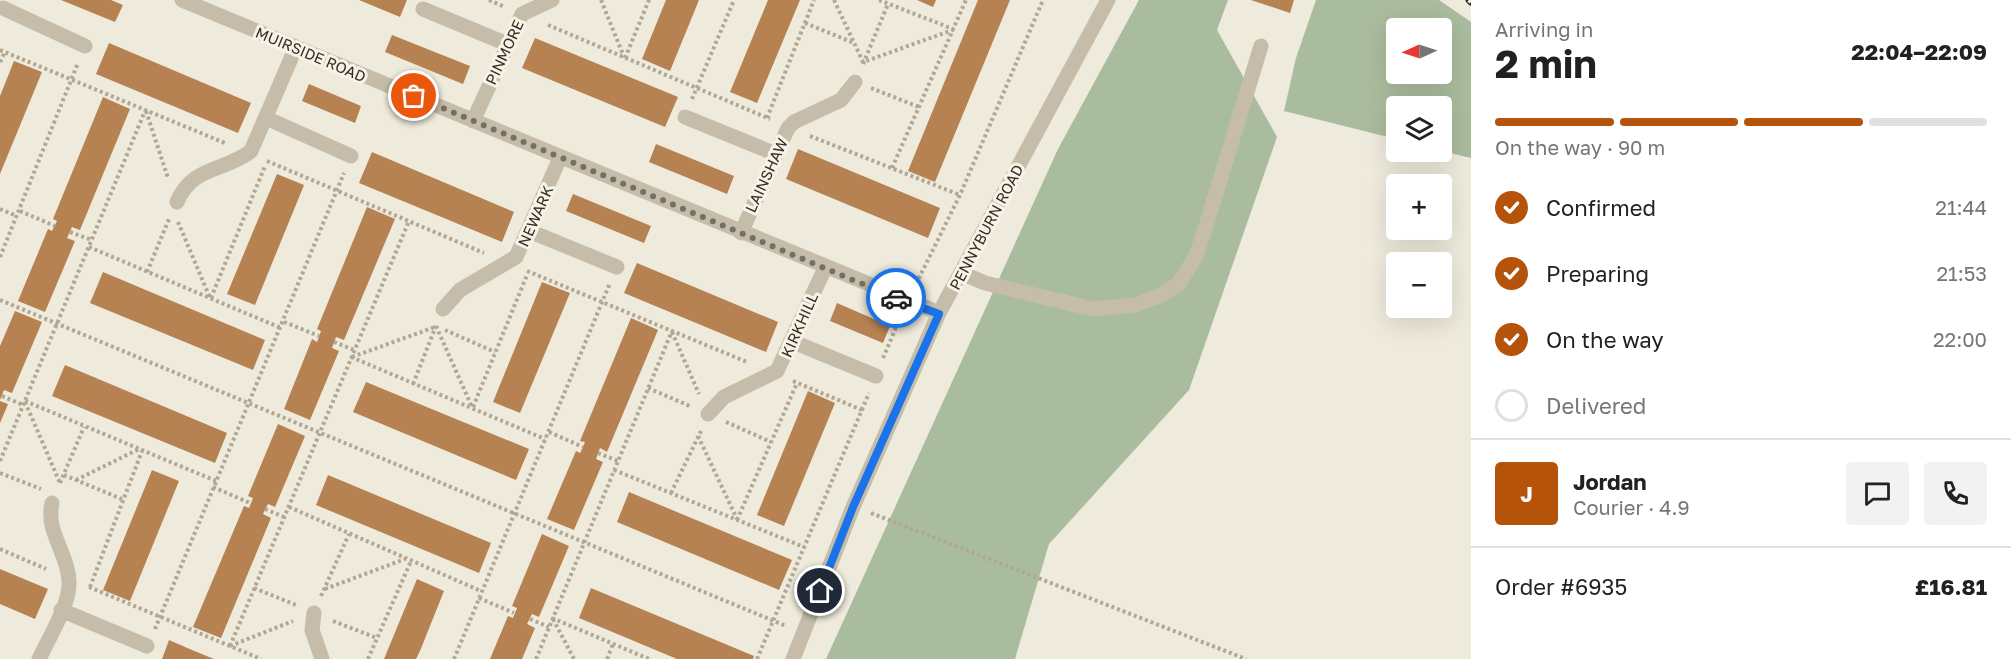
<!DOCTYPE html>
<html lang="en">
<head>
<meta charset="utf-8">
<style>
  :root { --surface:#fff; --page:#f2f2f2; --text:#202124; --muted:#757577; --line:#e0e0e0; --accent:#b45309 }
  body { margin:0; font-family:"Golos Text",sans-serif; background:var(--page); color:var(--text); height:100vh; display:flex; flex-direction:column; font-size:22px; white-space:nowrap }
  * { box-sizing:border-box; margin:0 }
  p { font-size:20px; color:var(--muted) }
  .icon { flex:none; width:33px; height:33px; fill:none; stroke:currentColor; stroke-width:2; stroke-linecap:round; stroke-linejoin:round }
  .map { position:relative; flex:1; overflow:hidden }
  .side { display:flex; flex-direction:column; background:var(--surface); width:540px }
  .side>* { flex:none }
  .needle { width:39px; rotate:267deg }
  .buttons { position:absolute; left:1386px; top:18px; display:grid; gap:12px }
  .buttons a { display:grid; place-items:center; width:66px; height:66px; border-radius:6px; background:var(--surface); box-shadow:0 6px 24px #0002; font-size:30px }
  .pin { position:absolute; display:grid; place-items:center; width:51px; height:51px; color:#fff; margin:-26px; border:3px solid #fff; border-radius:50%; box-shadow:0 2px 6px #0007 }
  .courier { position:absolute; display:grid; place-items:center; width:60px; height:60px; margin:-30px; border:4px solid #1a73e8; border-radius:50%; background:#fff; color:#222; box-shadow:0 2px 8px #0007 }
  .summary em { font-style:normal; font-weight:700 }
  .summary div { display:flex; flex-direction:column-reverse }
  .summary { display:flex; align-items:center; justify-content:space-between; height:102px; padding:0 24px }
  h1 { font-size:39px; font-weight:700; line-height:45px }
  .bar { display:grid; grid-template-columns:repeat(4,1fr); gap:9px 6px; align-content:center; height:72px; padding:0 24px }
  .bar i { height:8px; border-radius:4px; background:var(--line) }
  .bar .active { background:var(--accent) }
  .bar p { grid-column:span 4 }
  .line { display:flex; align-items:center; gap:15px; padding:0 24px; border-top:2px solid var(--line) }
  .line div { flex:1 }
  .round { display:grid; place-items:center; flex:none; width:63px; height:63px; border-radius:6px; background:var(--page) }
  ol { padding:0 24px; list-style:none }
  li { display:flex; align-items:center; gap:18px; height:66px }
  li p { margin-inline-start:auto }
  li .icon { padding:6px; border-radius:50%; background:var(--accent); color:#fff; stroke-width:4 }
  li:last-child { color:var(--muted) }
  li i { width:33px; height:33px; border:3px solid var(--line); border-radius:50% }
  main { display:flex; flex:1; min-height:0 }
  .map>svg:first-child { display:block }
</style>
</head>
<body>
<main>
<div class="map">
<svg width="1471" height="659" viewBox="0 0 1471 659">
  <rect width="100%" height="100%" fill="#eeeadc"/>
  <path fill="#aabc9e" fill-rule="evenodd" d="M1139,0H1228L1217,30L1277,137L1189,390L1049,544L1015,659H826L1058,149Z
    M1316,0H1439L1471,22V158L1442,151V106H1396V139L1284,111L1296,58ZM1396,28H1442V74H1396Z"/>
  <path fill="#b78251" d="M61,0H111L123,5L115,22Z
    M359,0H407L400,17Z
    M666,0H699L670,71L642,59Z
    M768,0H800L757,103L730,92Z
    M917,0H936L933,7Z
    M978,0H1010L935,182L908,171Z
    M1251,0H1294L1290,13Z
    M392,35L470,66L463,84L385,52Z
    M535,38L678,97L665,127L522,68Z
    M109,43L251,103L238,133L96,74Z
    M14,61L42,72L0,174V96Z
    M309,84L361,106L355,123L302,101Z
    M103,97L130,109L80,230L72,227L67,238L75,241L45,312L18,301L48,229L52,231L57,221L53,219Z
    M656,144L734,176L727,194L649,162Z
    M798,149L940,208L928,238L786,179Z
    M372,152L514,212L502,242L359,183Z
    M277,174L304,185L255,305L227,294Z
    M573,194L651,226L644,243L566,211Z
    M367,207L395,219L344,340L336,337L332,348L339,351L310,420L284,409L312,339L317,342L321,331L317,329Z
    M637,263L778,322L766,352L624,293Z
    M103,272L265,340L253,370L90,303Z
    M542,282L570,293L520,413L493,402Z
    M837,303L890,326L883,343L830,321Z
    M15,311L42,322L12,393L4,390L0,400V346Z
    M631,318L658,330L607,452L600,448L596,459L603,462L574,530L547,519L576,451L580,453L583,447L585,442L580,441Z
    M65,365L227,433L215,463L52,396Z
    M366,382L529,449L516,480L353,412Z
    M808,391L835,403L784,526L757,515Z
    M0,401L8,404L0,423Z
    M278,424L305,436L275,507L268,504L263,514L271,518L221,638L193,627L244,506L249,508L253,498L248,496Z
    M152,470L179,481L130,601L103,590Z
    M328,475L491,543L479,573L316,505Z
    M629,492L792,560L779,590L617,522Z
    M542,534L569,546L539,617L532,614L527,624L535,628L522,659H490L508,616L513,618L517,608L512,606Z
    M0,569L48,589L35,619L0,604Z
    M417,579L444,591L420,651L416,659H384Z
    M591,588L754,656L753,659H677L579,618Z
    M169,640L192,650L214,659H162Z"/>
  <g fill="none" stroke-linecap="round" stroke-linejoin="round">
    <path stroke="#b1a794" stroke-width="4" stroke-dasharray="3 3" stroke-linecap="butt" d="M489,0L505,7
      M601,0L624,57
      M834,0L863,62L953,30
      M879,0L953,29
      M805,23L854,43
      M548,25L770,119
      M0,50L225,143
      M625,58L649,0
      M0,62L5,52
      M863,64L888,4
      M871,88L919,107
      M692,99L734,0
      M146,111L168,178
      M767,118L814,0
      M810,136L960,195
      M267,161L484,253
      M892,168L966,0
      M0,209L17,216
      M20,211L55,226
      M178,222L210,298
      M70,232L92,240
      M89,247L281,328
      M0,257L78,63
      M527,271L747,362
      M147,272L169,219
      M916,284L960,195L1043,0
      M211,298L265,166
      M0,300L786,626
      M284,322L319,336
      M436,326L472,407
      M445,330L495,352
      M672,332L699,394
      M334,342L354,350
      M351,357L545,439
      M352,357L435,327
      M883,358L900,318
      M793,381L862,410
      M413,384L436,326
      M648,388L692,407
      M2,396L23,405
      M25,401L216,481
      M25,402L60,483
      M473,407L527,275
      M726,422L771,442
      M549,432L583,447
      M698,436L737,519
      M598,453L618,461
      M0,461L145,111
      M614,470L804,547
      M0,473L41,489
      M64,475L124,500
      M76,480L139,449
      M60,483L84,427
      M213,487L250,503
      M671,493L701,431
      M289,507L481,591
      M265,509L284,517
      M871,513L1246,659
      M737,520L797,383
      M0,549L46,569
      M89,587L261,659
      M90,587L142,451
      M254,588L296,605
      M325,589L405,559
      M321,596L349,534
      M479,598L514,613
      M552,618L649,659
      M530,619L549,627
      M553,619L574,659
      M333,621L377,638
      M155,629L344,173
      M230,646L409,221
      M230,646L293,621
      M368,659L411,561
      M454,659L610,283
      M536,659L672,331
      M607,659L613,644
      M757,659L869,393"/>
    <path stroke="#c5bda9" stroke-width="15" d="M182,0L939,313
      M3,8L85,46
      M423,9L507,44
      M685,117L776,154
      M266,118L351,156
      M473,121L522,14L552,0
      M177,202C192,166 224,172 251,151L296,47
      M529,231L617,267
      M741,233L788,128L794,122L841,100L855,82
      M961,273L985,283L1093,309L1135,305L1160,296L1179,283L1196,256L1206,226L1261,46
      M443,309L460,290L516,257L560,158
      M791,341L876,376
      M708,414L724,397L777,371L825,268
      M61,610L147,646
      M314,613L312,630L322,659
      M39,659C48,640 69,605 69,585C70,555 45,533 52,503
      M793,659L853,507L939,313L1108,0"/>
    <defs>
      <path id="rail" d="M1469,0L1471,2"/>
    </defs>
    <use href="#rail" stroke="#332e28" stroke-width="7"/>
    <use href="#rail" stroke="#f7f3e7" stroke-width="4.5" stroke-dasharray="14" stroke-linecap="butt"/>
  </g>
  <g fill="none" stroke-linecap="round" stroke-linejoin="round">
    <path stroke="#747067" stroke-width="6" stroke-dasharray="0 10.8" d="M414,96L896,298"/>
    <path stroke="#1a73e8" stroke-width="8" d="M820,591L853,507L939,314L896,298"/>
  </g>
  <g text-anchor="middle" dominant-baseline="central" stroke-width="6" stroke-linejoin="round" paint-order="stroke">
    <g font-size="15" fill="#332e28" stroke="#f7f3e7">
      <text transform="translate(504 52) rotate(-65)">PINMORE</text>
      <text transform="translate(311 54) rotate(23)">MUIRSIDE ROAD</text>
      <text transform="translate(766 175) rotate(-65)">LAINSHAW</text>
      <text transform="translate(535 216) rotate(-66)">NEWARK</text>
      <text transform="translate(986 227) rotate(-62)">PENNYBURN ROAD</text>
      <text transform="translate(799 325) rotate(-66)">KIRKHILL</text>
    </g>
  </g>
</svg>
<div class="buttons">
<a><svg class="needle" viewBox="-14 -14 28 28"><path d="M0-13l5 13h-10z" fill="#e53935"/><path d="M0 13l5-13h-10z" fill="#757577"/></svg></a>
<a><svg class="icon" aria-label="layers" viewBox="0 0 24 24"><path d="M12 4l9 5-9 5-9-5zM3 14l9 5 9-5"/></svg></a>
<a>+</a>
<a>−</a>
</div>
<div class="pin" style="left:414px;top:96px;background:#ea580c"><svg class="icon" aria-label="bag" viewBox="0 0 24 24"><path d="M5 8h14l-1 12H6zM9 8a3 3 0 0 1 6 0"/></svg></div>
<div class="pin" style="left:820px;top:591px;background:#1f2937"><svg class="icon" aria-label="home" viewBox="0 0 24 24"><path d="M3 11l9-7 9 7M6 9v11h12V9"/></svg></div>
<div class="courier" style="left:896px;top:298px"><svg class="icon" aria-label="car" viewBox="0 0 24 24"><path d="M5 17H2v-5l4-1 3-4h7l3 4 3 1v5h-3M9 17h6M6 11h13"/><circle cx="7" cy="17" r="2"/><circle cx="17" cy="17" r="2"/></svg></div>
</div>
<section class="side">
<div class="summary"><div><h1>2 min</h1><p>Arriving in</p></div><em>22:04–22:09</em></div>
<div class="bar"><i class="active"></i><i class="active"></i><i class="active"></i><i></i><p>On the way · 90 m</p></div>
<ol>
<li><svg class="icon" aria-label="check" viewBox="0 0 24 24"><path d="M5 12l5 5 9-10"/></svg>Confirmed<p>21:44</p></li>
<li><svg class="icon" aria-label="check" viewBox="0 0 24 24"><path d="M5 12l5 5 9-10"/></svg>Preparing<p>21:53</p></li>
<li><svg class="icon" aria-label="check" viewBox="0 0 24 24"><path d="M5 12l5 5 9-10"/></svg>On the way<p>22:00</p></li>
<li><i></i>Delivered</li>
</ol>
<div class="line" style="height:108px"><b class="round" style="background:var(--accent);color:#fff">J</b><div><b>Jordan</b><p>Courier · 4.9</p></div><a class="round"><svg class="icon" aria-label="chat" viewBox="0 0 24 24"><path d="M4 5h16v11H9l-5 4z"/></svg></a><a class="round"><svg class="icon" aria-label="phone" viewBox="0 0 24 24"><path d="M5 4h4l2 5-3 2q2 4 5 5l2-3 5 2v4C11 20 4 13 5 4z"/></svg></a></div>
<div class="line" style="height:78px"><div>Order #6935</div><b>£16.81</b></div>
</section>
</main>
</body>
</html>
